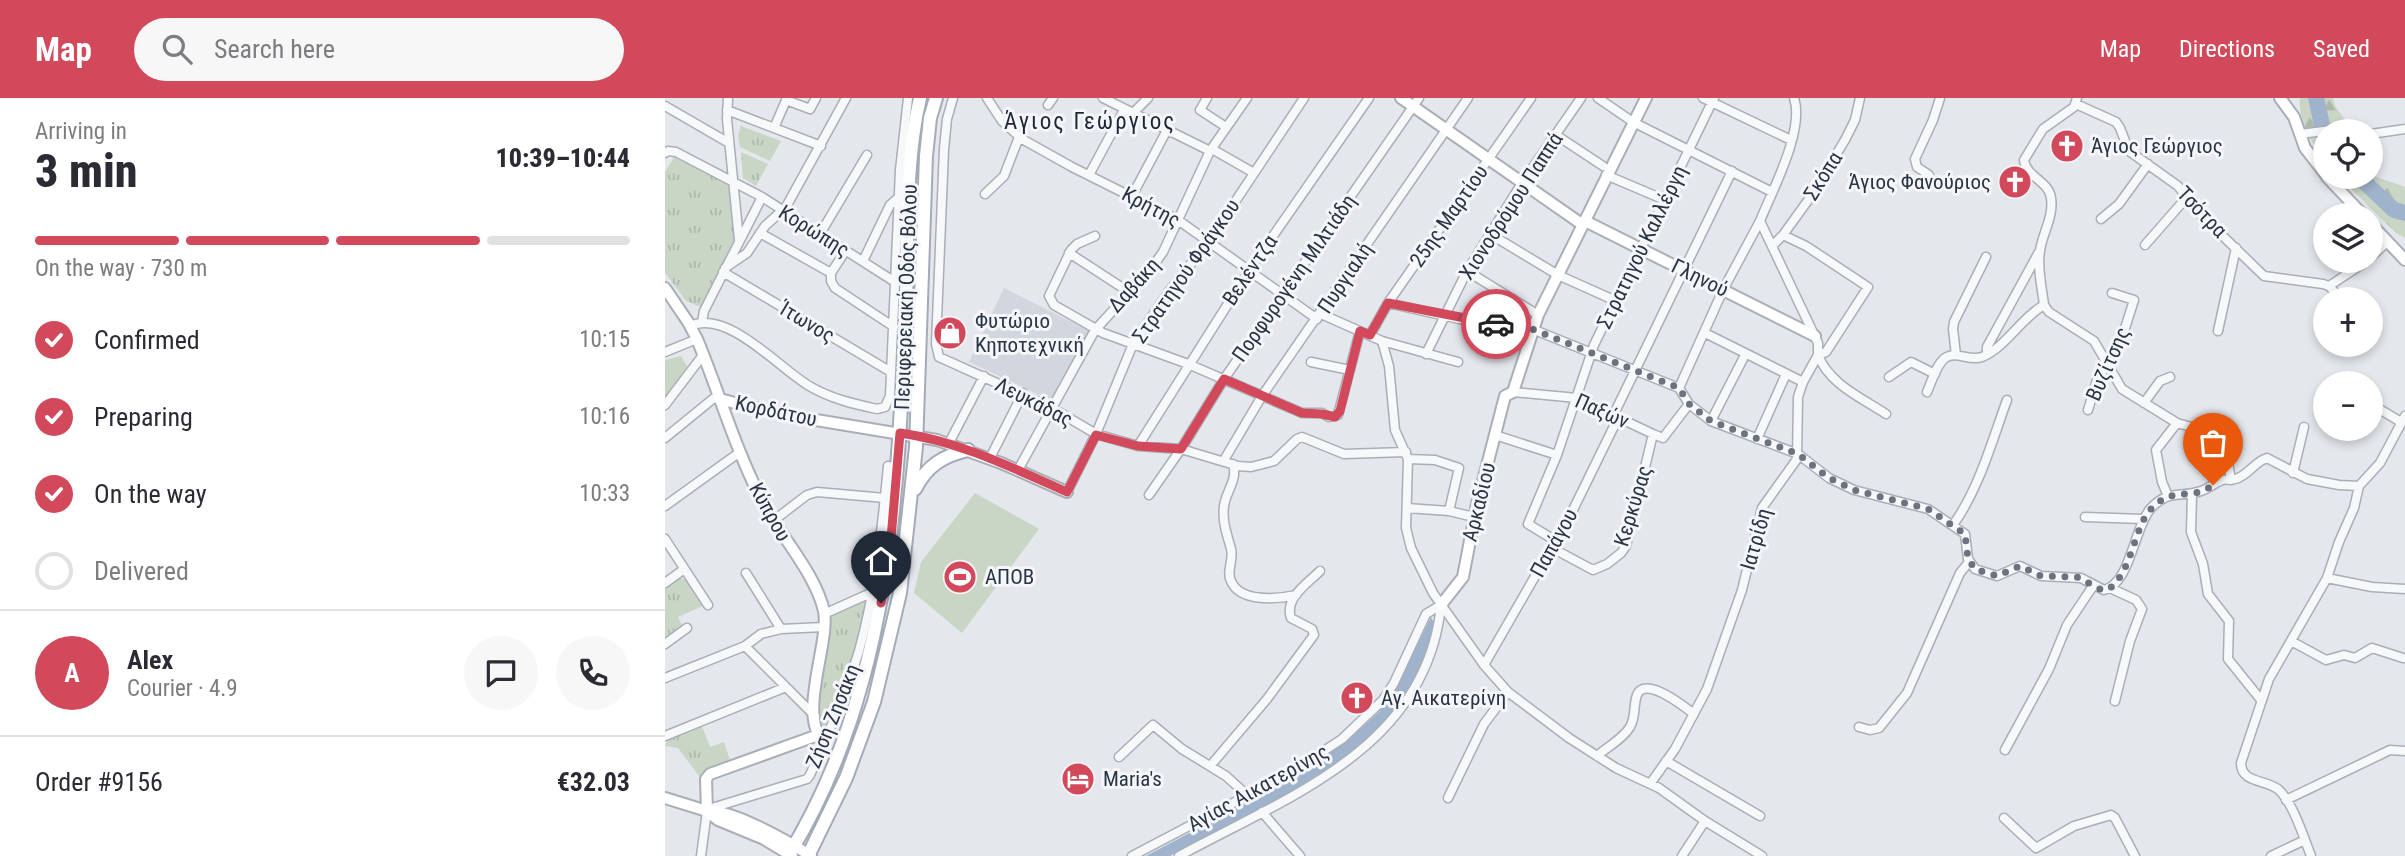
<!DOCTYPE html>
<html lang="en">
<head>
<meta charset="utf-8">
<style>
  :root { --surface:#fff; --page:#f7f7f7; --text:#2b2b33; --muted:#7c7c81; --line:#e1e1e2; --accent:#d1495b }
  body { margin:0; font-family:"Roboto Condensed",sans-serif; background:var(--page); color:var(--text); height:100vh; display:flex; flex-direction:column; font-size:26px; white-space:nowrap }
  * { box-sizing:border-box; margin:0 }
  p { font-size:23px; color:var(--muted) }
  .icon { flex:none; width:38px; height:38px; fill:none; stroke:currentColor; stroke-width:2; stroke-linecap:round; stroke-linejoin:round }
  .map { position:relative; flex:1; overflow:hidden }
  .sheet { display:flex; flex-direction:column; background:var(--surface); width:665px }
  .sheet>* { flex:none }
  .controls { position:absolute; left:1648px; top:21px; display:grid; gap:14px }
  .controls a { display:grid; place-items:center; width:70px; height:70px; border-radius:50%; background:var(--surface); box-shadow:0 4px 10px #0003; font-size:35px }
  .pin { position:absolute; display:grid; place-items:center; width:60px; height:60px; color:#fff; margin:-72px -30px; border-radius:50% 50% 50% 0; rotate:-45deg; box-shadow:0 0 7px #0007 }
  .pin .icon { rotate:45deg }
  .courier { position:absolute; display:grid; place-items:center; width:70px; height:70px; margin:-35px; border:5px solid #d1495b; border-radius:50%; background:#fff; color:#222; box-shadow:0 2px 9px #0007 }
  .headline em { font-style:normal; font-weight:800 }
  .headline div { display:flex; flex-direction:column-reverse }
  .headline { display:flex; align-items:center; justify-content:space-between; height:119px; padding:0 35px }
  h1 { font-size:46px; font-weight:800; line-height:52px }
  .bar { display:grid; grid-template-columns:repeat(4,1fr); gap:10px 7px; align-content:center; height:84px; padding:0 35px }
  .bar i { height:9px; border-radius:5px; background:var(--line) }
  .bar .current { background:var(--accent) }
  .bar p { grid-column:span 4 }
  .line { display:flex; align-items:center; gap:18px; padding:0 35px; border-top:2px solid var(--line) }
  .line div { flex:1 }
  .round { display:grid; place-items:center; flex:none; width:74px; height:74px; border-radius:37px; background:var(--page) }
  ol { padding:0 35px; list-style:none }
  li { display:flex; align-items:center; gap:21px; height:77px }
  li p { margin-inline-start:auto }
  li .icon { padding:7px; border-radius:50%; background:var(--accent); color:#fff; stroke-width:4 }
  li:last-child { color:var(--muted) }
  li i { width:38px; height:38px; border:4px solid var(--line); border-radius:50% }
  header { display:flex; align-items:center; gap:42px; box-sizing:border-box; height:98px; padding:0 35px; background:var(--accent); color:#fff }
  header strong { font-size:33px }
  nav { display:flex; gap:38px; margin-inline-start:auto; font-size:24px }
  .search { width:490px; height:63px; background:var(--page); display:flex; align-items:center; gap:18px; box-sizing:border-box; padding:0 24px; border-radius:38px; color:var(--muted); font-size:26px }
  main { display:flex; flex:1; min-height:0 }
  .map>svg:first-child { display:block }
</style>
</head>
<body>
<header>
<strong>Map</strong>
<div class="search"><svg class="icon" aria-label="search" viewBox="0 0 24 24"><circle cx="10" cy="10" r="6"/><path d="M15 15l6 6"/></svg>Search here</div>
<nav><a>Map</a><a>Directions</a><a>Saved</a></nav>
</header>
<main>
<section class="sheet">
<div class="headline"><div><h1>3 min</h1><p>Arriving in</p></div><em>10:39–10:44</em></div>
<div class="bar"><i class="current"></i><i class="current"></i><i class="current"></i><i></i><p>On the way · 730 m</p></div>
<ol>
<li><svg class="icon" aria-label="check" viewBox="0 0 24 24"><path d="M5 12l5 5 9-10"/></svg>Confirmed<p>10:15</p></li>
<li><svg class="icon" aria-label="check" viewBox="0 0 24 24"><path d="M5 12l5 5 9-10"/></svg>Preparing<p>10:16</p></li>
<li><svg class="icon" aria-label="check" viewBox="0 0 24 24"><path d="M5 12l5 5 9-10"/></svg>On the way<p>10:33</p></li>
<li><i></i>Delivered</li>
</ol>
<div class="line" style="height:126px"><b class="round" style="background:var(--accent);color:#fff">A</b><div><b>Alex</b><p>Courier · 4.9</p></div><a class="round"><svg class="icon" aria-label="chat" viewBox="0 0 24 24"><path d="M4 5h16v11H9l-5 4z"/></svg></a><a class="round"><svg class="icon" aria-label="phone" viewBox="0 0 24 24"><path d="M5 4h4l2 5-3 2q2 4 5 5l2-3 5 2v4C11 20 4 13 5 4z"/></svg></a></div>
<div class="line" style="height:91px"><div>Order #9156</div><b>€32.03</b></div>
</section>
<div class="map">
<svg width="1740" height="758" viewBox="0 0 1740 758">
  <defs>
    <pattern id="grass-tufts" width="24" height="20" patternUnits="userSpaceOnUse" patternTransform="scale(1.75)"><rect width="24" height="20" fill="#c9d6c5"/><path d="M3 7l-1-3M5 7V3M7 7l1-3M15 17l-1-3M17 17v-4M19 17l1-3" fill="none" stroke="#adb8ab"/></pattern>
    <pattern id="forest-firs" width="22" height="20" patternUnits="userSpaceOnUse" patternTransform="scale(1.75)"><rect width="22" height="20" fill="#c9d6c5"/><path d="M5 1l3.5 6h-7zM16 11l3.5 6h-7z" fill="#adb8ab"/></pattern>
  </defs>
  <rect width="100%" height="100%" fill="#e4e7ec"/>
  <path fill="#d2d6de" d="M339,190L424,233L388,303L304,264Z"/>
  <path fill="url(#grass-tufts)" d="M76,28L116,43L105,63L75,49L73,38Z
    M76,54L103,66L91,88L78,80Z
    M9,59L65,87L71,142L36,209L21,203L0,175V74Z
    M15,478L17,481H21L38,508L13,519L18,529L0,543V489Z
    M204,499L185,573L160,633L156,629C150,603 152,544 166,521C173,510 192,504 204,499Z
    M36,626L45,649L59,644L66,665L34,678L13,650L0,648L3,640Z"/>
  <path fill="url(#forest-firs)" d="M1635,0H1668L1670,8L1688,33H1661V64C1648,48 1632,21 1635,0Z
    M1706,77L1740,89V140L1731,135L1674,79Z"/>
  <path fill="#c9d6c5" d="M16,258L24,272L0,303V262Z
    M310,395L374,431L297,535L249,495L256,464Z"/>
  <path fill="#9fb4cc" d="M766,519L773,533L738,606L692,652L619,698L505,758H481L632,678L683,642L714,614L727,598Z"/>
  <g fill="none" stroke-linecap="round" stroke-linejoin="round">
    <path stroke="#9fb4cc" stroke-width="16" d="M1651,0L1657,27L1661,35
      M1694,79L1729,112L1740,115"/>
    <defs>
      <path id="street" d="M63,0L62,21L74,142
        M288,0L282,21L279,51L271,246L274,259L387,310L431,336L473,348L516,351L573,368L586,369L609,363L632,341L637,339L679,356L741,354
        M322,0L337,23L357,41L407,69L513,122L652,221
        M438,0L545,53
        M542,0L535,12L561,29
        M933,0L968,24L1107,94
        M1038,0L1126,42
        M1412,0L1409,9L1378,31L1359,62C1361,79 1384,83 1386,100C1389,119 1377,136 1375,153C1372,170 1377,190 1379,207L1384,214L1429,243L1457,291L1512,325L1491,352L1497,384L1503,398
        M121,2L145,11L151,0
        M1411,6L1451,24L1455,30L1464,53L1513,88L1533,114L1599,178L1658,186L1664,188L1675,200
        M383,7L388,0
        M0,8L64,45
        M62,12L156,48
        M467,16L483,0
        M109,30L122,0
        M1635,36L1667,32L1674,33
        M1706,36L1740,31
        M891,37L938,68
        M547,51L589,75
        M0,55L3,53L11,54L97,99L230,184
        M424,77L459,12
        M941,77L1000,102
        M1264,77L1252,69L1250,61L1268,22L1275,0
        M320,96L339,78L354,39
        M467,98L502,32
        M1436,121L1454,106L1483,66
        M95,135L166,175V183L170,190L229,229
        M155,136L202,57
        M825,136L893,177L951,203
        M1118,137L1141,148L1203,189L1161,254L1153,257C1164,286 1197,300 1221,316
        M430,138L412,146L406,152L384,198L389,207L438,235L523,266L637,315H657L664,319L673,317L695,233
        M1480,147L1522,99
        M1107,148L1118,137L1144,101L1180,42L1190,22L1195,0
        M404,155L464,194
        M1706,159L1723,143
        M198,163L225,107L234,99
        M60,170L82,155L100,128L121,109L181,0
        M802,173L873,217
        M58,174L226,274
        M166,175L181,152
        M1664,188L1702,163
        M723,205L794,221L867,231L1014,290L1024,306L1046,323L1133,356L1164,380L1189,392L1263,411L1300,436L1303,461L1310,471L1332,478L1355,468L1376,478L1416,480L1439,492C1466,485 1469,429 1486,410C1504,391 1515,400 1536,393C1543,391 1548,386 1555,383C1560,380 1565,383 1570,381C1583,378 1589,364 1602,360L1642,381L1674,387L1694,388L1715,365L1740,318
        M656,216L717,243L793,264
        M37,224L39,213L97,99
        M25,228C64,211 114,271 146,289C167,301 189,306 212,311L220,309L225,298L235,72L243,0
        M1553,233L1571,150
        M1040,235L1138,284
        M705,237L723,205L866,0
        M717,243L724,268L730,332L743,361L741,430L746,450L768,495L819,567L843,594L904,640L951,670L994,690L1040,723L1097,758
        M0,254L32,241
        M761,256L802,173L857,85L916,0
        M1322,256V249L1374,154
        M1291,257L1288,231L1289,224L1321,159
        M646,264L685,272
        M1224,279L1246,264L1270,276
        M1014,290L1058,192L1095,123
        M848,294L912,300L988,336
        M1262,294C1267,283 1271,267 1280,260C1291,252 1304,264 1317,259C1340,250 1356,220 1379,207
        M1479,305L1495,283L1505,279
        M1706,306L1736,324
        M0,307L38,257
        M1423,312L1432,282L1454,249L1469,202L1447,195
        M948,318L1067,73
        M1046,323L1080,257
        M1512,325L1555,337L1559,342L1566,382
        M830,337L892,357
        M0,340L49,300L55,301
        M1092,341L1121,276
        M284,345L319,278
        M473,348L585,171L704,0
        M325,360L358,295
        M743,361L770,362L794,370L784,413
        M559,362L597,298L803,0
        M568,366C573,382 561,393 559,408C557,424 562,436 566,451C569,461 561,474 566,483C575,505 613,501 631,497
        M353,372L430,232L486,171L498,154L545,53L582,0
        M1628,375L1639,329
        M402,394L431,336L468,246L505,192L544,143L639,0
        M1527,396L1526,434L1538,466L1543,496L1564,523L1563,561L1596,602
        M484,397L516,351L559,281L754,0
        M0,408L75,354
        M742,410L784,413L809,419
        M1420,419L1478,421
        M108,423L142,397L152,394L220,400
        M1288,427C1314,391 1327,343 1342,302
        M0,441L43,507
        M891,443L863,426L892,357L929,247L1049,0
        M887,450L928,472L942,466L956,455L961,448L988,336L998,340L1024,306
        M81,475L116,531
        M1662,480L1707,489L1740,491
        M0,485L18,472
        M1445,490L1471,502L1477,511L1465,543L1450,603
        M159,516L208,494
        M1626,543L1661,562L1679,557L1690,560L1707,550L1738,560
        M0,546L22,530
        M80,548L150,618
        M819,567L907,414L953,320
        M0,580L80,548L96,536L116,531L159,529
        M1194,629L1205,632L1214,630L1242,595L1295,475L1304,464
        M0,638L121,589
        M1340,652L1384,571L1402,527L1428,488
        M932,658C943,648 957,642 965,629C971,619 968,608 972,597C980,577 1020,609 1029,616
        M454,659L488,627L517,651L561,678L582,697
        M1001,663L1095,718
        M546,667L602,601L649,537L647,531L626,520C619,500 643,485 655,473
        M985,686L1010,651L1042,591L1077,492L1097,410L1132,361L1133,299L1138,284L1153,257V245L1095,123C1107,93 1140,32 1129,0
        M783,700L819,626L843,594
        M1621,702L1725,652L1740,653
        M597,714L635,758
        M1339,720L1371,750L1409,728L1446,717L1450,720L1470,758
        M36,758L42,713L50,709L142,681L145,677C163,636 181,595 194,553C211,492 217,430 223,368
        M467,758L625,675L677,641L718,602L729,585L761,516L776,507C762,650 624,698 514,758
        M1017,758L1040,723
        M1606,758L1640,742
        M1646,758C1639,740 1628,705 1614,692C1602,681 1576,686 1576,665L1604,581L1662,480L1674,444L1689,410L1694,388"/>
      <path id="secondary" d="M736,0L918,127
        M1615,0L1629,19L1640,50L1661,77
        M1662,79L1698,117
        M920,123L1150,238
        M1706,126L1740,162
        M0,190L23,224L32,241C54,294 70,350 96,401C114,437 150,474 159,513C165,545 132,618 159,644
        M55,301L77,307L151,322L272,342L336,365L402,394
        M776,507L798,479L812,406L840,298L848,294L873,217L981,0
        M0,700L42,713L53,722L99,741L127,758
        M42,713L41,681L45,676L153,637
        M42,713C67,711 124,744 146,758"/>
      <path id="primary" d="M250,391C262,368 277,358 303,352
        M123,758C227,589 233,392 241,200C243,134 240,65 255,0
        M143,758L181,680L209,604L235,495L251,349L261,58L265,20L271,0"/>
    </defs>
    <use href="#street" stroke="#a9aeb7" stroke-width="11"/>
    <use href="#secondary" stroke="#a9aeb7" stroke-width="14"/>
    <use href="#primary" stroke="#a3abb8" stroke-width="16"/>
    <use href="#street" stroke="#f7f8fa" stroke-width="8"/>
    <use href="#secondary" stroke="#fff" stroke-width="10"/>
    <use href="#primary" stroke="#fff" stroke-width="12"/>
  </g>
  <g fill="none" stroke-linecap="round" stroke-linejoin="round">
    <path stroke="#6c737f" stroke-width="7" stroke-dasharray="0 12.6" d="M831,226L867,231L1014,290L1024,306L1046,323L1133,356L1164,380L1189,392L1263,411L1300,436L1303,461L1310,471L1332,478L1355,468L1376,478L1412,479L1435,491L1442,492C1466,478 1469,430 1485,412C1508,386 1526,404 1548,387"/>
    <path stroke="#d1495b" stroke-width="9" d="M216,505L224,464L235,335C294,343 348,370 402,394L431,337L473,348L516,351L559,281L637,315L657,316L670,319L675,313L695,233L705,237L723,205L831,226"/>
  </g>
  <defs>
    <symbol id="church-disc" viewBox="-11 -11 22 22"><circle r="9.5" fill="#d1495b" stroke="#f4f6f9"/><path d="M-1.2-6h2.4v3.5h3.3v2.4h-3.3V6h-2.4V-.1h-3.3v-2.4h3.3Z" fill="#fff"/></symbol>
    <symbol id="shop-disc" viewBox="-11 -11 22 22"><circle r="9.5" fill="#d1495b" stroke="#f4f6f9"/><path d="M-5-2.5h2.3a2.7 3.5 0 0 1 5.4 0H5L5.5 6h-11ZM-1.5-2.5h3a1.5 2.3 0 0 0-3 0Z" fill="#fff"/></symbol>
    <symbol id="stadium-disc" viewBox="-11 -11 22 22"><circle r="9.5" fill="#d1495b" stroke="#f4f6f9"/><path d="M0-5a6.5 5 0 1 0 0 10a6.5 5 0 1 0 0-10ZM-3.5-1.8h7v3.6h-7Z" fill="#fff"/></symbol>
    <symbol id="hotel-disc" viewBox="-11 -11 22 22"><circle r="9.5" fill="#d1495b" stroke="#f4f6f9"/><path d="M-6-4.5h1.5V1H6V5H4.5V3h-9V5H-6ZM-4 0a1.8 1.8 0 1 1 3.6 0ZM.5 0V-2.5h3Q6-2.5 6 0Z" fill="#fff"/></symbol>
  </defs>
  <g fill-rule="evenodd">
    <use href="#church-disc" x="1383" y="29" width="38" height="38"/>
    <use href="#church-disc" x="1331" y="65" width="38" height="38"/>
    <use href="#shop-disc" x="266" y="216" width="38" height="38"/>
    <use href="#stadium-disc" x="276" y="460" width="38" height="38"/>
    <use href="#church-disc" x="673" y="581" width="38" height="38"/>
    <use href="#hotel-disc" x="394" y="662" width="38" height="38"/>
  </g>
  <g text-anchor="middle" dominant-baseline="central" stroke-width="6" stroke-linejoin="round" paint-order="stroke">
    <g font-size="21" fill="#2b3445" stroke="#f4f6f9" text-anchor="start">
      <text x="1426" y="48">Άγιος Γεώργιος</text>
      <text x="1326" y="84" text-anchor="end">Άγιος Φανούριος</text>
      <text x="310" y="223">Φυτώριο<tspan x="310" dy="24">Κηποτεχνική</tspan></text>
      <text x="320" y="479">ΑΠΟΒ</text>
      <text x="716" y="600">Αγ. Αικατερίνη</text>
      <text x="438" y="681">Maria's</text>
    </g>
    <g font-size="21" fill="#2b3445" stroke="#f4f6f9">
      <text transform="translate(1158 78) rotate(-58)">Σκόπα</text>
      <text transform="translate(846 108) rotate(-57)">Χιονοδρόμου Παππά</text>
      <text transform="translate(486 109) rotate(28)">Κρήτης</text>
      <text transform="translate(1537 114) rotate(46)">Τσότρα</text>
      <text transform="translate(784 118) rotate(-55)">25ης Μαρτίου</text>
      <text transform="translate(149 133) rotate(32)">Κορώπης</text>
      <text transform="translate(977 149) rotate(-64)">Στρατηγού Καλλέργη</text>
      <text transform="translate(585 172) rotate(-56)">Βελέντζα</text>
      <text transform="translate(521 173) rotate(-55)">Στρατηγού Φράγκου</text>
      <text transform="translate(629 180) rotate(-55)">Πορφυρογένη Μιλτιάδη</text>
      <text transform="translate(680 180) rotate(-56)">Πυργιαλή</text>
      <text transform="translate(1035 180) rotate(26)">Γληνού</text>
      <text transform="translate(469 187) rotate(-48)">Δαβάκη</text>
      <text transform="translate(241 199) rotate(-88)">Περιφερειακή Οδός Βόλου</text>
      <text transform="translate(142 224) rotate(31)">Ίτωνος</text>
      <text transform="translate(1443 266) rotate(-66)">Βυζίτσης</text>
      <text transform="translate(369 304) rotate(27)">Λευκάδας</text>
      <text transform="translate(111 313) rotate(12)">Κορδάτου</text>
      <text transform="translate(937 313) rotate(24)">Παξών</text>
      <text transform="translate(814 404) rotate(-76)">Αρκαδίου</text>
      <text transform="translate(968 408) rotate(-73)">Κερκύρας</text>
      <text transform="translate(105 414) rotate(61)">Κύπρου</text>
      <text transform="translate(1091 441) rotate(-74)">Ιατρίδη</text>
      <text transform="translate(889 445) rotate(-61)">Παπάγου</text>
      <text transform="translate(168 618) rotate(-68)">Ζήση Ζησάκη</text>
      <text transform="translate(593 690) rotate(-29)">Αγίας Αικατερίνης</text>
    </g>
    <g font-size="23" letter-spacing="2" fill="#1d2536" stroke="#f4f6f9">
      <text x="425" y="23">Άγιος Γεώργιος</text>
    </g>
  </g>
</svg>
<div class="controls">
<a><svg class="icon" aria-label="locate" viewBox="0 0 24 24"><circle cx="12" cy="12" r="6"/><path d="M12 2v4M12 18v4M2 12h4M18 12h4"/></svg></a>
<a><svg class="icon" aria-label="layers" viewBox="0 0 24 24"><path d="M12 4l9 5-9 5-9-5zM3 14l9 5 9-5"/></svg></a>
<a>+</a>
<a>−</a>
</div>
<div class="pin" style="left:1548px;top:387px;background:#ea580c"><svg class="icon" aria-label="bag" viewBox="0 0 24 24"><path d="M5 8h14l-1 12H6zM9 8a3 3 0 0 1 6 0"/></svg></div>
<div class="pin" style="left:216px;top:505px;background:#1f2937"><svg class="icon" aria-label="home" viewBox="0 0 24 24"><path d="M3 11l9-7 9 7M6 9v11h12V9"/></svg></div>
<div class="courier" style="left:831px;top:226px"><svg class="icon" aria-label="car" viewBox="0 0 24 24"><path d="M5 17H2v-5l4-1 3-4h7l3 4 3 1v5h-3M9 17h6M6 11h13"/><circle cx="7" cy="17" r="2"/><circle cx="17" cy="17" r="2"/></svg></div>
</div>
</main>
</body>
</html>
